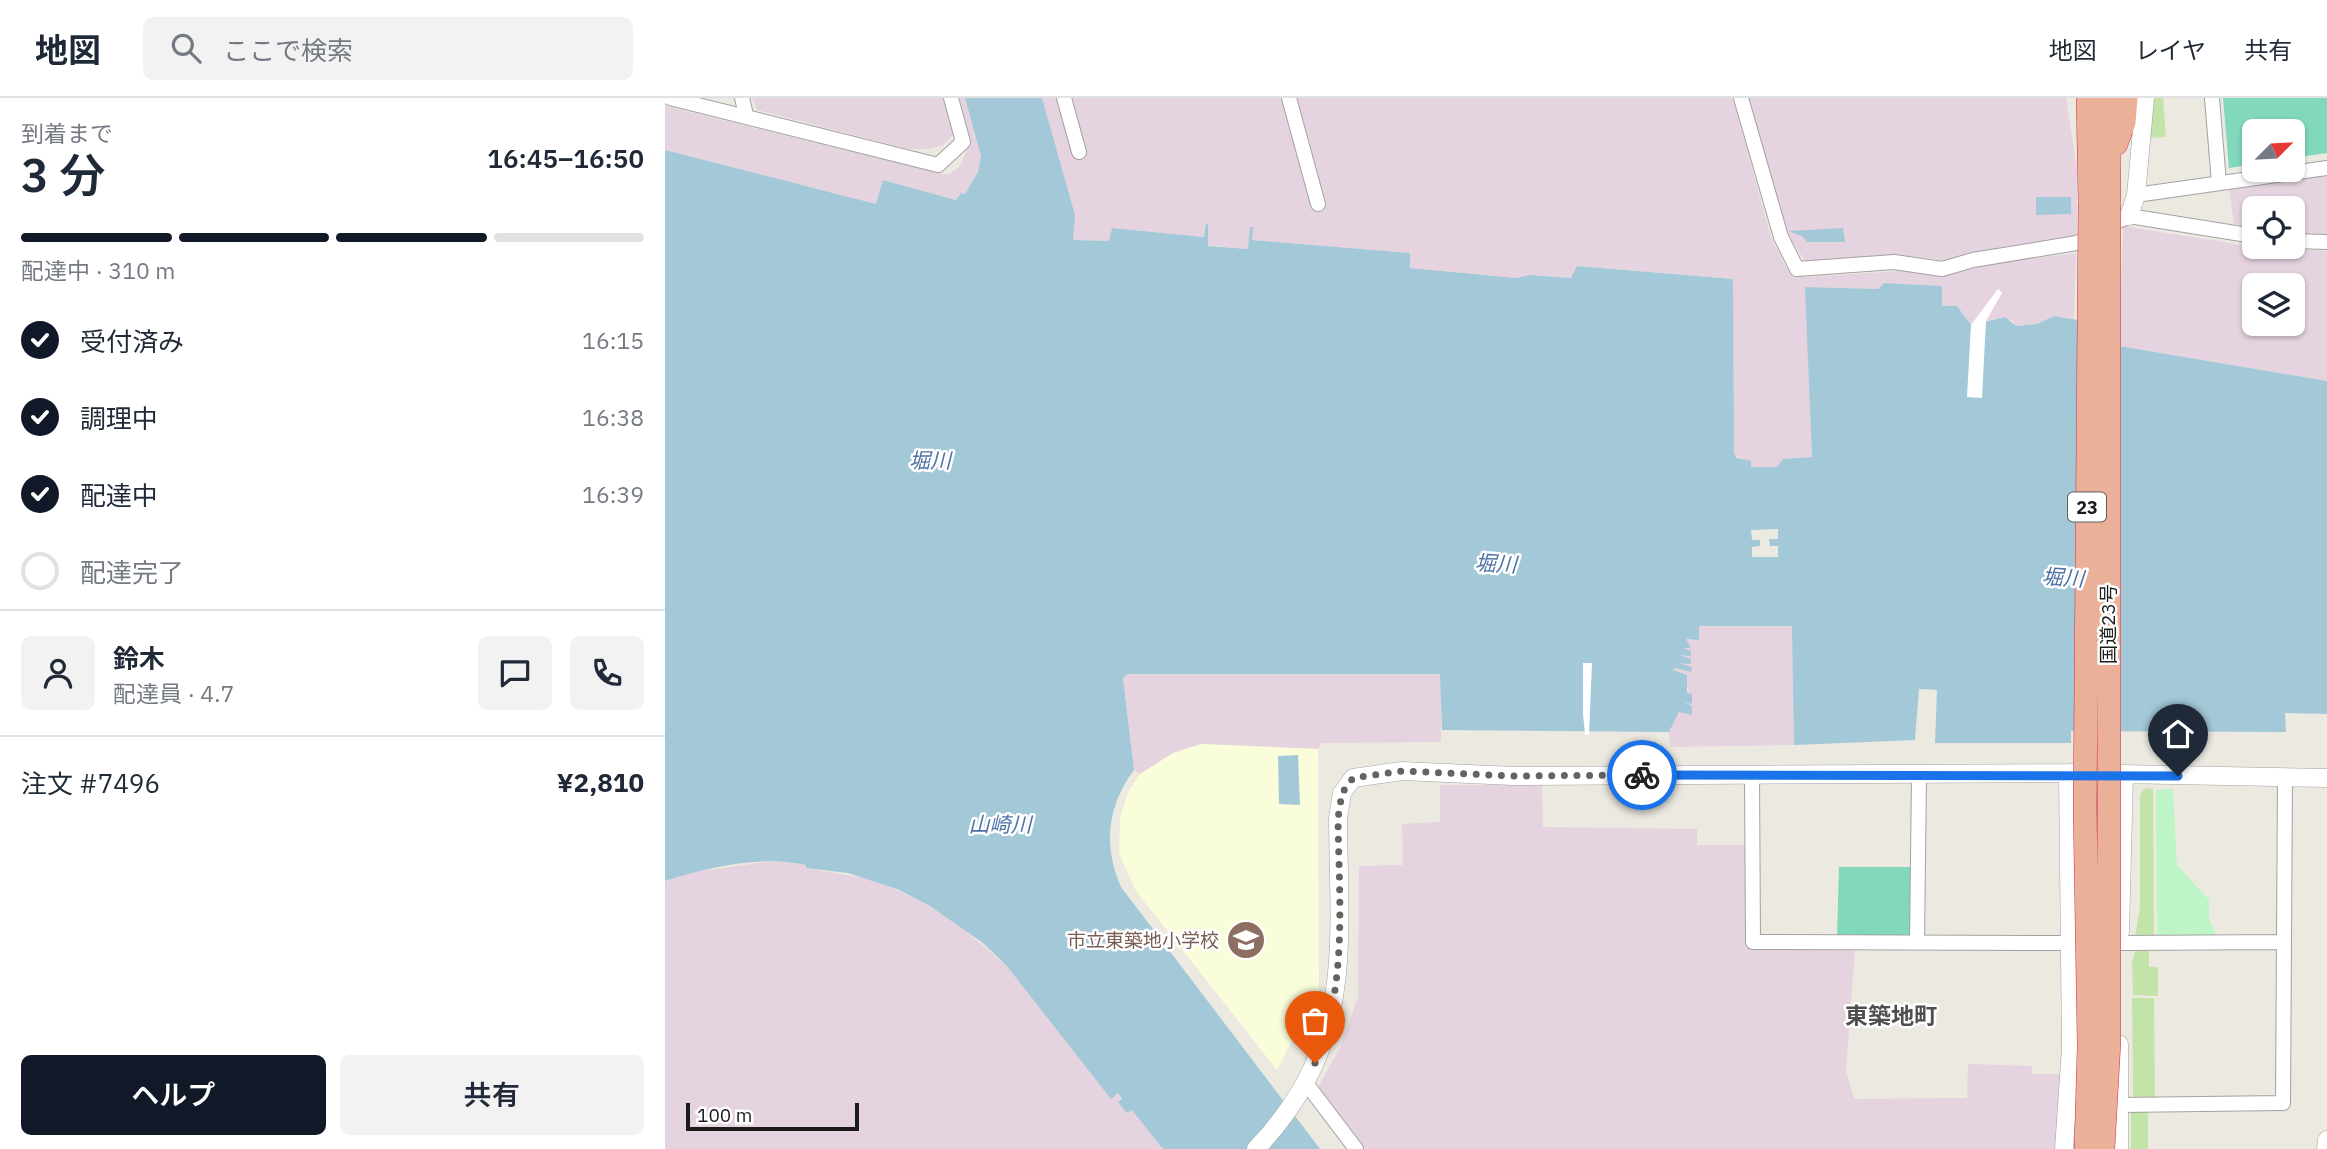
<!DOCTYPE html>
<html lang="ja">
<head>
<meta charset="utf-8">
<style>
  :root { --surface:#fff; --page:#f2f2f3; --text:#1f2937; --muted:#747a83; --line:#e0e1e3; --accent:#111827 }
  body { margin:0; font-family:"IBM Plex Sans","Noto Sans JP",sans-serif; background:var(--page); color:var(--text); height:100vh; display:flex; flex-direction:column; font-size:26px; white-space:nowrap }
  * { box-sizing:border-box; margin:0 }
  p { font-size:23px; color:var(--muted) }
  .icon { flex:none; width:38px; height:38px; fill:none; stroke:currentColor; stroke-width:2; stroke-linecap:round; stroke-linejoin:round }
  .map { position:relative; flex:1; overflow:hidden }
  .sheet { display:flex; flex-direction:column; background:var(--surface); width:665px }
  .sheet>* { flex:none }
  .needle { width:46px; rotate:66deg }
  .controls { position:absolute; left:1577px; top:21px; display:grid; gap:14px }
  .controls a { display:grid; place-items:center; width:63px; height:63px; border-radius:10px; background:var(--surface); box-shadow:0 2px 5px #0004; font-size:35px }
  .scale { position:absolute; left:21px; bottom:18px; width:173px; box-sizing:border-box; padding-left:7px; border:4px solid #1b1b1b; border-top:0; font-size:19px; line-height:24px; white-space:nowrap; color:#1b1b1b; -webkit-text-stroke:5px #fff; paint-order:stroke }
  .pin { position:absolute; display:grid; place-items:center; width:60px; height:60px; color:#fff; margin:-72px -30px; border-radius:50% 50% 50% 0; rotate:-45deg; box-shadow:0 0 7px #0007 }
  .pin .icon { rotate:45deg }
  .courier { position:absolute; display:grid; place-items:center; width:70px; height:70px; margin:-35px; border:5px solid #1a73e8; border-radius:50%; background:#fff; color:#222; box-shadow:0 2px 9px #0007 }
  .summary em { font-style:normal; font-weight:600 }
  .summary div { display:flex; flex-direction:column-reverse }
  .summary { display:flex; align-items:center; justify-content:space-between; height:119px; padding:0 21px }
  h1 { font-size:46px; font-weight:600; line-height:52px }
  .bar { display:grid; grid-template-columns:repeat(4,1fr); gap:10px 7px; align-content:center; height:84px; padding:0 21px }
  .bar i { height:9px; border-radius:5px; background:var(--line) }
  .bar .on { background:var(--accent) }
  .bar p { grid-column:span 4 }
  .line { display:flex; align-items:center; gap:18px; padding:0 21px; border-top:2px solid var(--line) }
  .line div { flex:1 }
  .round { display:grid; place-items:center; flex:none; width:74px; height:74px; border-radius:10px; background:var(--page) }
  ol { padding:0 21px; list-style:none }
  li { display:flex; align-items:center; gap:21px; height:77px }
  li p { margin-inline-start:auto }
  li .icon { padding:7px; border-radius:50%; background:var(--accent); color:#fff; stroke-width:4 }
  li:last-child { color:var(--muted) }
  li i { width:38px; height:38px; border:4px solid var(--line); border-radius:50% }
  .action { display:flex; gap:14px; margin-top:auto; padding:14px 21px }
  .action a { flex:1; height:80px; border-radius:10px; background:var(--accent); color:#fff; font-size:28px; font-weight:600; line-height:80px; text-align:center }
  .action a+a { background:var(--page); color:var(--text) }
  header { display:flex; align-items:center; gap:42px; box-sizing:border-box; height:98px; padding:0 35px; background:var(--surface); border-bottom:2px solid var(--line) }
  header strong { font-size:33px }
  nav { display:flex; gap:38px; margin-inline-start:auto; font-size:24px }
  .search { width:490px; height:63px; background:var(--page); display:flex; align-items:center; gap:18px; box-sizing:border-box; padding:0 24px; border-radius:10px; color:var(--muted); font-size:26px }
  main { display:flex; flex:1; min-height:0 }
  .map>svg:first-child { display:block }
</style>
</head>
<body>
<header>
<strong>地図</strong>
<div class="search"><svg class="icon" aria-label="search" viewBox="0 0 24 24"><circle cx="10" cy="10" r="6"/><path d="M15 15l6 6"/></svg>ここで検索</div>
<nav><a>地図</a><a>レイヤ</a><a>共有</a></nav>
</header>
<main>
<section class="sheet">
<div class="summary"><div><h1>3 分</h1><p>到着まで</p></div><em>16:45–16:50</em></div>
<div class="bar"><i class="on"></i><i class="on"></i><i class="on"></i><i></i><p>配達中 · 310 m</p></div>
<ol>
<li><svg class="icon" aria-label="check" viewBox="0 0 24 24"><path d="M5 12l5 5 9-10"/></svg>受付済み<p>16:15</p></li>
<li><svg class="icon" aria-label="check" viewBox="0 0 24 24"><path d="M5 12l5 5 9-10"/></svg>調理中<p>16:38</p></li>
<li><svg class="icon" aria-label="check" viewBox="0 0 24 24"><path d="M5 12l5 5 9-10"/></svg>配達中<p>16:39</p></li>
<li><i></i>配達完了</li>
</ol>
<div class="line" style="height:126px"><a class="round"><svg class="icon" aria-label="person" viewBox="0 0 24 24"><circle cx="12" cy="8" r="4"/><path d="M4 21q1-7 8-7t8 7"/></svg></a><div><b>鈴木</b><p>配達員 · 4.7</p></div><a class="round"><svg class="icon" aria-label="chat" viewBox="0 0 24 24"><path d="M4 5h16v11H9l-5 4z"/></svg></a><a class="round"><svg class="icon" aria-label="phone" viewBox="0 0 24 24"><path d="M5 4h4l2 5-3 2q2 4 5 5l2-3 5 2v4C11 20 4 13 5 4z"/></svg></a></div>
<div class="line" style="height:91px"><div>注文 #7496</div><b>¥2,810</b></div>
<div class="action"><a>ヘルプ</a><a>共有</a></div>
</section>
<div class="map">
<svg width="1662" height="1051" viewBox="0 0 1662 1051">
  <rect width="100%" height="100%" fill="#ece9e1"/>
  <path fill="#e5d3e0" fill-rule="evenodd" d="M87,0H281L291,34L278,47L265,51H244L92,12Z
    M290,0H300L316,57L313,74L300,96L292,102L218,82L211,106L0,52V8L283,77L295,68L302,52Z
    M377,0H392L408,57L422,53L407,0H616L647,111L661,106L632,0H1068L1106,139L1122,170L1140,179L1236,173L1276,178L1309,169L1411,155L1409,221L1389,218L1372,226L1351,228L1346,222L1329,221L1306,227L1295,212L1277,208V188L1224,185H1219L1213,191L1141,189L1147,359L1118,361L1113,369H1086L1069,355L1067,181L912,168L907,180L865,177L851,180L744,170L745,155L587,142V129H585L584,151L542,147L543,126L540,139L447,130L444,143L408,142L410,117Z
    M1084,0H1401L1412,71V137L1276,162L1236,157L1140,163L1120,133Z
    M1662,75V136L1628,135V110H1589V129L1569,126L1564,90Z
    M1458,128L1589,149L1662,153V283L1454,248ZM1589,187H1628V226H1589Z
    M1033,528H1128L1129,647L1005,649L1004,634L1014,614L1023,608L1019,604L1025,596L1018,577L1008,573L1009,570L1019,573V569L1011,565L1021,560L1014,558L1022,552L1017,550L1021,541L1026,542Z
    M463,576H776V644L657,645L653,651L537,646L508,655L475,676L469,672L458,579Z
    M775,687H877L878,729L1032,731V747H1082V849L1190,850L1181,973L1189,1001L1302,1000L1303,966L1367,968V976H1396L1391,1051H698L652,991L676,948L693,899L694,768L738,767L737,726L775,724Z
    M101,764H128L141,767V770L210,782L265,808L291,825L341,867L446,1000L453,995L462,1015L467,1011L498,1051H0V783L29,774Z"/>
  <path fill="#fafdd9" d="M536,646L653,651L654,890L612,972L471,793L454,756L455,720L463,694L475,676L508,655Z"/>
  <path fill="#c2e4a8" d="M1485,0H1498L1501,39L1483,40Z
    M1481,690L1488,691L1489,839H1470L1475,809V696Z
    M1471,851H1484V869H1493V898L1468,897L1467,864Z
    M1467,900H1489L1490,1002H1468Z
    M1466,1012H1483V1051H1466Z"/>
  <path fill="#bef5c6" d="M1508,691L1512,767L1544,802V821L1553,841L1492,839L1491,692Z"/>
  <path fill="#82d8bc" d="M1558,0H1662V55L1628,60V33H1589V66L1564,70Z
    M1174,769H1249L1248,841L1172,840Z"/>
  <path fill="#a3c8d8" fill-rule="evenodd" d="M300,0H377L410,117L408,142L444,143L447,130L539,139L541,126H543V148L583,151L585,129H588L587,142L745,155V170L851,180L865,177L906,180L912,168L1068,181L1069,355L1072,360L1086,363V369H1112L1118,361L1147,359L1140,189L1213,191L1219,185L1277,188V208H1292L1306,227L1340,219L1351,228L1372,226L1389,218L1454,229V248L1662,283V616L1620,615L1621,634L1406,633V645H1270L1272,592L1254,591L1250,642L1129,647L1127,528H1034V542L1021,541L1026,550H1018L1026,553V558L1014,557L1026,561V566L1012,565L1027,569L1026,574L1010,570L1008,572L1022,577V594L1027,596V606L1019,604L1027,608V617L1014,614L1004,634L777,632L775,576H463L458,580L469,672C442,708 438,748 456,789L655,1051H498L467,1012L462,1015L453,1004L457,1001L453,995L446,1001L341,867L318,845L265,808L232,791L183,775L141,770V767C96,757 43,769 0,783V52L211,106L218,82L291,102L296,95L300,96L313,74L316,58ZM1113,431V441H1104L1105,448H1113V459H1087V449L1095,448V442H1087L1086,432Z
    M1371,99H1406V116L1371,117Z
    M1178,130L1180,144H1142L1137,138L1123,133Z
    M633,657L635,707L614,706L613,658Z"/>
  <path fill="#fff" d="M1333,191L1337,195L1321,223L1317,300L1302,299L1306,227Z
    M918,565H927L924,637H920L918,616Z"/>
  <g fill="none" stroke-linecap="round" stroke-linejoin="round">
    <defs>
      <path id="minor" d="M5,0L273,67L298,44L286,0
        M77,0L81,17
        M399,0L414,54
        M624,0L653,106
        M1076,0L1116,139L1132,171L1229,164L1277,171L1308,162L1412,145L1429,136
        M1547,0L1554,85
        M1471,97L1662,70
        M1456,122L1464,118L1589,138
        M1628,143L1662,144
        M1087,676L1088,844L1405,845
        M1252,845L1254,676
        M1455,845L1619,844
        M641,985L691,1051
        M1454,1007L1618,1005L1620,680"/>
      <path id="tertiary" d="M1464,118L1471,97L1480,0
        M1455,834L1459,677
        M591,1051C690,947 674,851 673,720L677,695L688,680L737,673L848,678L1403,675L1662,680
        M1399,1051L1406,949L1403,675
        M1454,1051V946
        M1661,1051L1662,1042"/>
      <path id="trunk" d="M1423,0L1425,105
        M1443,0L1444,106
        M1451,46L1459,24L1461,0"/>
    </defs>
    <use href="#minor" stroke="#a2a2a2" stroke-width="16"/>
    <use href="#tertiary" stroke="#a2a2a2" stroke-width="19"/>
    <use href="#trunk" stroke="#cb2d58" stroke-width="24"/>
    <use href="#minor" stroke="#fff" stroke-width="14"/>
    <use href="#tertiary" stroke="#fff" stroke-width="18"/>
    <use href="#trunk" stroke="#ebb098" stroke-width="23"/>
    <defs>
      <path id="trunk-bridge" d="M1421,1051L1424,948L1420,712L1425,105
        M1438,1051L1444,944V106"/>
    </defs>
    <use href="#trunk-bridge" stroke="#cb2d58" stroke-width="24" stroke-linecap="butt"/>
    <use href="#trunk-bridge" stroke="#ebb098" stroke-width="23"/>
  </g>
  <g fill="none" stroke-linecap="round" stroke-linejoin="round">
    <path stroke="#646360" stroke-width="7" stroke-dasharray="0 12.6" d="M650,965C683,888 674,802 673,720L677,695L688,680L737,673L848,678L977,677"/>
    <path stroke="#1a73e8" stroke-width="9" d="M977,677L1513,678"/>
  </g>
  <defs>
    <symbol id="school-disc" viewBox="-11 -11 22 22"><circle r="9.5" fill="#8d6e63" stroke="#fff"/><path d="M0-5L7-2L0 1L-7-2ZM-4 1L0 2.5L4 1V4Q0 6-4 4Z" fill="#fff"/></symbol>
  </defs>
  <g fill-rule="evenodd">
    <use href="#school-disc" x="559" y="820" width="44" height="44"/>
  </g>
  <g text-anchor="middle" dominant-baseline="central" stroke-width="5" stroke-linejoin="round" paint-order="stroke">
    <rect fill="#fff" stroke="#5f5f5f" stroke-width="2" x="1403" y="394.5" width="38" height="29" rx="5"/>
    <g font-size="18" font-weight="bold" fill="#1b1b1b">
      <text x="1422" y="409">23</text>
    </g>
    <g font-size="19" fill="#1b1b1b" stroke="#fff">
      <text transform="translate(1443 526) rotate(-90)">国道23号</text>
    </g>
    <g font-size="19" fill="#785e54" stroke="#fff" text-anchor="end">
      <text x="554" y="842">市立東築地小学校</text>
    </g>
    <g font-size="21" font-style="italic" fill="#4e73a4" stroke="#fff">
      <text x="265" y="362">堀川</text>
      <text transform="translate(831 465) rotate(3)">堀川</text>
      <text transform="translate(1398 479) rotate(4)">堀川</text>
      <text x="335" y="726">山崎川</text>
    </g>
    <g font-size="23" font-weight="bold" fill="#4e4e4e" stroke="#fff">
      <text x="1226" y="917">東築地町</text>
    </g>
  </g>
</svg>
<div class="controls">
<a><svg class="needle" viewBox="-14 -14 28 28"><path d="M0-13l5 13h-10z" fill="#e53935"/><path d="M0 13l5-13h-10z" fill="#747a83"/></svg></a>
<a><svg class="icon" aria-label="locate" viewBox="0 0 24 24"><circle cx="12" cy="12" r="6"/><path d="M12 2v4M12 18v4M2 12h4M18 12h4"/></svg></a>
<a><svg class="icon" aria-label="layers" viewBox="0 0 24 24"><path d="M12 4l9 5-9 5-9-5zM3 14l9 5 9-5"/></svg></a>
</div>
<div class="scale">100 m</div>
<div class="pin" style="left:650px;top:965px;background:#ea580c"><svg class="icon" aria-label="bag" viewBox="0 0 24 24"><path d="M5 8h14l-1 12H6zM9 8a3 3 0 0 1 6 0"/></svg></div>
<div class="pin" style="left:1513px;top:678px;background:#1f2937"><svg class="icon" aria-label="home" viewBox="0 0 24 24"><path d="M3 11l9-7 9 7M6 9v11h12V9"/></svg></div>
<div class="courier" style="left:977px;top:677px"><svg class="icon" aria-label="bike" viewBox="0 0 24 24"><circle cx="6" cy="16" r="4"/><circle cx="18" cy="16" r="4"/><path d="M6 16l4-8h5l3 8M10 8l3 8H6M13 5h3"/></svg></div>
</div>
</main>
</body>
</html>
